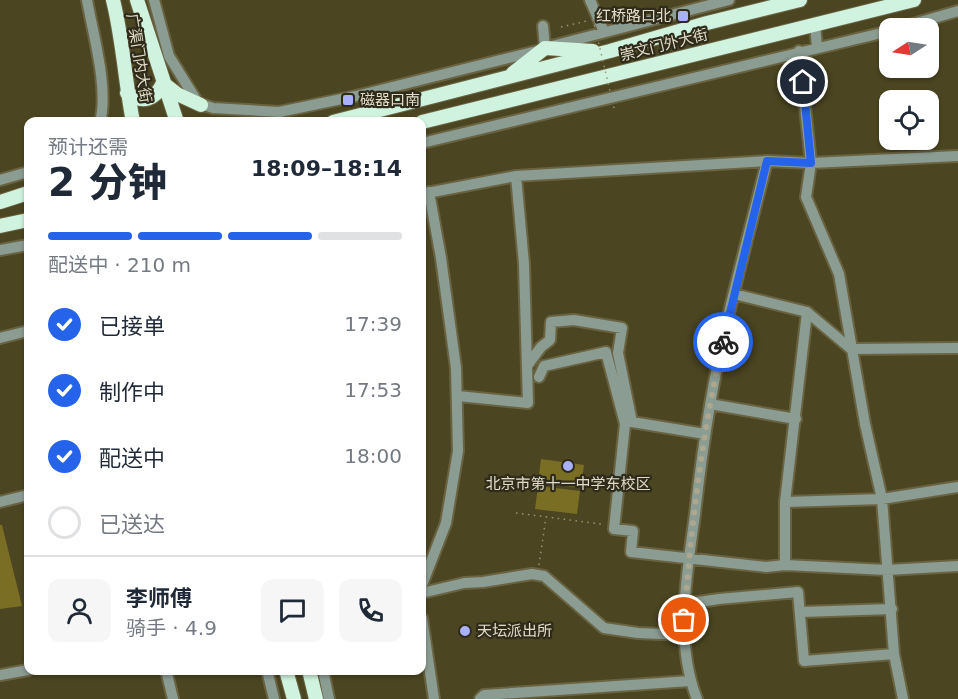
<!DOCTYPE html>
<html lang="zh">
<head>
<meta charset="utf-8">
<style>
  :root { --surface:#fff; --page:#f6f6f7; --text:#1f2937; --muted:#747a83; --line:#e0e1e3; --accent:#2563eb }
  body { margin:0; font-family:"DejaVu Sans","Noto Sans SC",sans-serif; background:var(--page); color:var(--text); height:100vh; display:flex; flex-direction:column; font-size:22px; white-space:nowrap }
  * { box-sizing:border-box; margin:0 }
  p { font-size:20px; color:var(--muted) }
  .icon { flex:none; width:33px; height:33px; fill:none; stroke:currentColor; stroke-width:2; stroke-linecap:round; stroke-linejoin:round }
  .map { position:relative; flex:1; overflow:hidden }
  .panel { position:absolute; left:24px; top:117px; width:402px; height:558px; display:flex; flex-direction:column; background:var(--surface); border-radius:12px; box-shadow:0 2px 4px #0004 }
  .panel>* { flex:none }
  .needle { width:39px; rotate:258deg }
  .fabs { position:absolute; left:879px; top:18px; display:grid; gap:12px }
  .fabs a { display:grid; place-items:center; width:60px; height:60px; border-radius:12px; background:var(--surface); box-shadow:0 2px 4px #0004; font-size:30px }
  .pin { position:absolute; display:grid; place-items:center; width:51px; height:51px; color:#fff; margin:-26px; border:3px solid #fff; border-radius:50%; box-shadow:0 2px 6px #0007 }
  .courier { position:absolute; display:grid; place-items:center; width:60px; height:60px; margin:-30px; border:4px solid #2563eb; border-radius:50%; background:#fff; color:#222; box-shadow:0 2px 8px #0007 }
  .headline em { font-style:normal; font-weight:800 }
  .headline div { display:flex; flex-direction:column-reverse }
  .headline { display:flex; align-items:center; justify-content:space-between; height:102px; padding:0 24px }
  h1 { font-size:39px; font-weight:800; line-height:45px }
  .bar { display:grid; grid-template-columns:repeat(4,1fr); gap:9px 6px; align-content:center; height:72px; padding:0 24px }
  .bar i { height:8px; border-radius:4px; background:var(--line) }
  .bar .current { background:var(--accent) }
  .bar p { grid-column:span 4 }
  .line { display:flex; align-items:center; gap:15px; padding:0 24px; border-top:2px solid var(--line) }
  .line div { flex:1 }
  .round { display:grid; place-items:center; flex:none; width:63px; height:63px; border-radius:12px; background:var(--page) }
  ol { padding:0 24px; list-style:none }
  li { display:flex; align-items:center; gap:18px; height:66px }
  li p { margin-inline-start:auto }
  li .icon { padding:6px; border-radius:50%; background:var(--accent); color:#fff; stroke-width:4 }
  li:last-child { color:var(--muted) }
  li i { width:33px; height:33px; border:3px solid var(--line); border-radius:50% }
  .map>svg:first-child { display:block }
</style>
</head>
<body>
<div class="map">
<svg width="958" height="699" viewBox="0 0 958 699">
  <rect width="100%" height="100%" fill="#4b4521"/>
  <path fill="#7a6e25" d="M541,459L584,465L581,488L538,483Z
    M538,486L580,491L577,514L535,509Z
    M0,525H2L22,606L0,609Z"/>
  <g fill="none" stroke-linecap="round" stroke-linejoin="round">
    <defs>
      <path id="minor" d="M87,0C93,34 109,89 100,122
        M154,0L169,56L198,103L213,108L279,112L356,96L537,51
        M590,0L604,32
        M815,25L817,47
        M543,26L545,48
        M899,28L958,11
        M552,46L729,0
        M799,51L811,163L806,197L839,274L865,424L882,499L894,654L903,699
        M422,143L890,31
        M0,180L28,172
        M422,194L516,176L767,161L811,163L958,156
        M0,250L28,245
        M734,294L807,312L851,349L958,348
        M0,338L28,331
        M527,366L541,347L550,340L551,322L574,320L622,328L618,353L632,422L705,434
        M539,377L544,366L606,352L625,424L614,529L633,531L631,552L766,567L785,565L887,570L958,566
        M458,396L528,403L524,264L516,176
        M710,404L796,419
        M0,502L28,495
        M785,502L882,499L958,487
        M785,565V502L807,312
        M422,585L446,523L458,451L456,368L441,258L429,192
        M422,593L464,583L483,582L532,574L544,576L604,628L638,633L683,635
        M685,604L719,599L798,592L804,661L894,654
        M801,612L892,609
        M422,618L434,699
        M166,670L173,699
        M267,670L274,699
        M323,670L329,699
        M0,675L28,670
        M480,699L484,695L690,681
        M697,699C674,641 687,574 695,514C699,478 704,441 710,405C724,323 747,242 767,161"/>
      <path id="major" d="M113,0C123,40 125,81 133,122
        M137,0L177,122
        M513,73L545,48L593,51
        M127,93C143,104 155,100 163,83L177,94L201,105
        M333,122L610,51L707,23L800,0
        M422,122L914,0
        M0,202L28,193
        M0,226L28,220
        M286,670L294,699
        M309,670L316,699"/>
    </defs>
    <use href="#minor" stroke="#696342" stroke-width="14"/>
    <use href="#major" stroke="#696342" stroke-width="16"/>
    <path stroke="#979377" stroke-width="1.5" stroke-dasharray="1.5 4.5" stroke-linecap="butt" d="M561,27L587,21
      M516,513L601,524
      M539,565L546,517"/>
    <use href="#minor" stroke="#8b9c92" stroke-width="10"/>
    <use href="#major" stroke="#cff3de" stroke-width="14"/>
    <path stroke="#979377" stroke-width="1.5" stroke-dasharray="1.5 4.5" stroke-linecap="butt" d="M593,19L614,108"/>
  </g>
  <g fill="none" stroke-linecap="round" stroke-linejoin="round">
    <path stroke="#aca78e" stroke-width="6" stroke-dasharray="0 10.8" d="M684,620C691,527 702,433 723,342"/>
    <path stroke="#2563eb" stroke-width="8" d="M723,342L767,161L811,163L803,82"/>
  </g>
  <g fill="#a9b0fc" stroke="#2e2b1b" stroke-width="2">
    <rect x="677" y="10" width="12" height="12" rx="3"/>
    <rect x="342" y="94" width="12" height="12" rx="3"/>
    <circle cx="568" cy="466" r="6"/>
    <circle cx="465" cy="631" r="6"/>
  </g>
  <g text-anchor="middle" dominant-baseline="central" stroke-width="4.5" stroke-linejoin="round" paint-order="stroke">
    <g font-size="15" fill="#e0dcc8" stroke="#2e2b1b" text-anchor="start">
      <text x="671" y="16" text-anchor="end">红桥路口北</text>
      <text x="360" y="100">磁器口南</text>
      <text x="568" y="484" text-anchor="middle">北京市第十一中学东校区</text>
      <text x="477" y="631">天坛派出所</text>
    </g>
    <g font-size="15" fill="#e0dcc8" stroke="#2e2b1b">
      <text transform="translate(664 45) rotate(-14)">崇文门外大街</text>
      <text transform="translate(139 58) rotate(81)">广渠门内大街</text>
    </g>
  </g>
</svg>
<div class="fabs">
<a><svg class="needle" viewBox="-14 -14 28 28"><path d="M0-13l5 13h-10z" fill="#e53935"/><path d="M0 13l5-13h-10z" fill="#747a83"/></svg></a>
<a><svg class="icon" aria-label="locate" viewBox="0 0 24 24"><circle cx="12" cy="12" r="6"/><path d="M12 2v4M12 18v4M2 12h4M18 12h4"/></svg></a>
</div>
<div class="pin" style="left:684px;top:620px;background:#ea580c"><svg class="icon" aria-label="bag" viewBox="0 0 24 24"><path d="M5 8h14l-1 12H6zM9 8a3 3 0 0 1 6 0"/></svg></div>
<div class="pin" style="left:803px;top:82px;background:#1f2937"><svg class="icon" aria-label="home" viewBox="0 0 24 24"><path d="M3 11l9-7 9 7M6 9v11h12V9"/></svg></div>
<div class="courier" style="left:723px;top:342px"><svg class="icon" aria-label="bike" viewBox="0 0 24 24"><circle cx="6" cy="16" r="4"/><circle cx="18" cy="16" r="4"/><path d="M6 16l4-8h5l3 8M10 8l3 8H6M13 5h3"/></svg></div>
<section class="panel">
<div class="headline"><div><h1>2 分钟</h1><p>预计还需</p></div><em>18:09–18:14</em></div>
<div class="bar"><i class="current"></i><i class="current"></i><i class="current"></i><i></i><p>配送中 · 210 m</p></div>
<ol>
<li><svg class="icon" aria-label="check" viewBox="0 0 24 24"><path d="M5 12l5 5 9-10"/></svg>已接单<p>17:39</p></li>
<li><svg class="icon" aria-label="check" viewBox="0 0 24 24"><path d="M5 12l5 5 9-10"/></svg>制作中<p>17:53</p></li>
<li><svg class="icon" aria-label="check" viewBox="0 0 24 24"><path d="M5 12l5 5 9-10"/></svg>配送中<p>18:00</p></li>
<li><i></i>已送达</li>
</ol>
<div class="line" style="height:108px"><a class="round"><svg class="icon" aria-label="person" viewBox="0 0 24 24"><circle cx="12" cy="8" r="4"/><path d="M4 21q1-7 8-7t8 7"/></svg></a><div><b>李师傅</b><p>骑手 · 4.9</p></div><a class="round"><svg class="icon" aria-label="chat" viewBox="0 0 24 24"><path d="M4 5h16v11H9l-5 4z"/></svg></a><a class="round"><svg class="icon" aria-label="phone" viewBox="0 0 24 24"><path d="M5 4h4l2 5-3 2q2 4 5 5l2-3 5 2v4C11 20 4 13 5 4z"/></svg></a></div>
</section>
</div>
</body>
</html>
